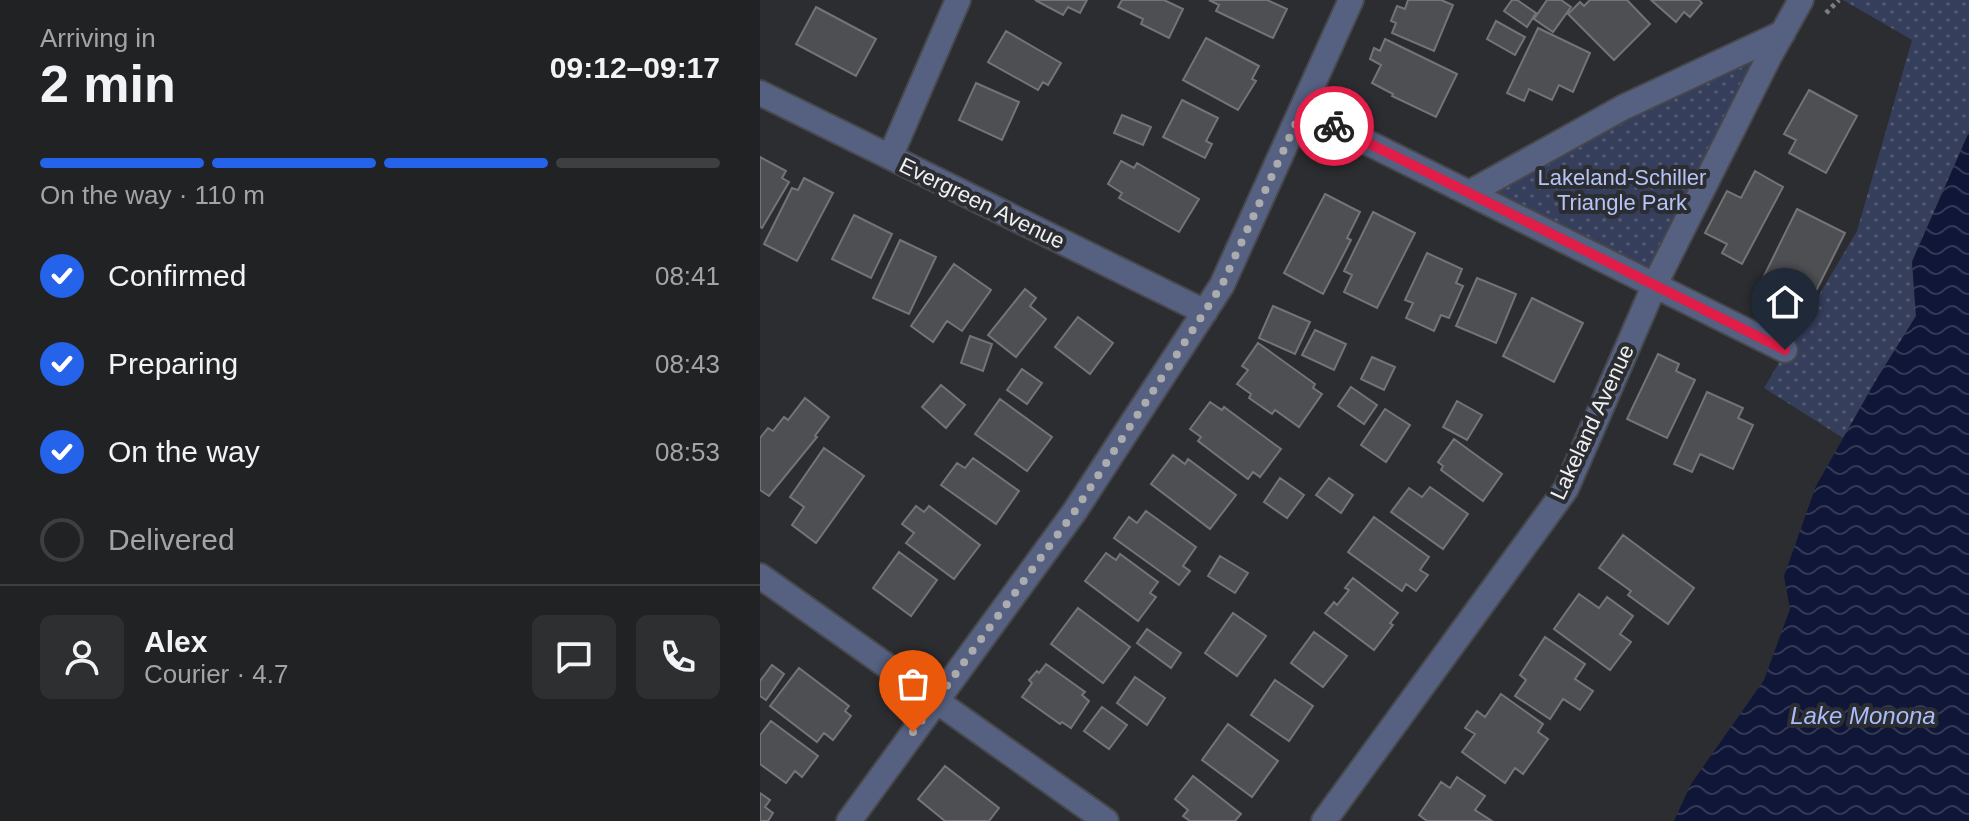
<!DOCTYPE html>
<html lang="en">
<head>
<meta charset="utf-8">
<style>
  :root { --surface:#212224; --page:#2d2f31; --text:#f1f3f6; --muted:#a2a4a6; --line:#3e3f41; --accent:#2563eb }
  body { margin:0; font-family:Helvetica,sans-serif; background:var(--page); color:var(--text); height:100vh; display:flex; flex-direction:column; font-size:30px; white-space:nowrap }
  * { box-sizing:border-box; margin:0 }
  p { font-size:26px; color:var(--muted) }
  .icon { flex:none; width:44px; height:44px; fill:none; stroke:currentColor; stroke-width:2; stroke-linecap:round; stroke-linejoin:round }
  .map { position:relative; flex:1; overflow:hidden }
  .sheet { display:flex; flex-direction:column; background:var(--surface); width:760px }
  .sheet>* { flex:none }
  .pin { position:absolute; display:grid; place-items:center; width:68px; height:68px; color:#fff; margin:-82px -34px; border-radius:50% 50% 50% 0; rotate:-45deg; box-shadow:0 0 8px #0007 }
  .pin .icon { rotate:45deg }
  .courier { position:absolute; display:grid; place-items:center; width:80px; height:80px; margin:-40px; border:6px solid #e11d48; border-radius:50%; background:#fff; color:#222; box-shadow:0 2px 10px #0007 }
  .overview em { font-style:normal; font-weight:600 }
  .overview div { display:flex; flex-direction:column-reverse }
  .overview { display:flex; align-items:center; justify-content:space-between; height:136px; padding:0 40px }
  h1 { font-size:52px; font-weight:600; line-height:60px }
  .bar { display:grid; grid-template-columns:repeat(4,1fr); gap:12px 8px; align-content:center; height:96px; padding:0 40px }
  .bar i { height:10px; border-radius:6px; background:var(--line) }
  .bar .selected { background:var(--accent) }
  .bar p { grid-column:span 4 }
  .line { display:flex; align-items:center; gap:20px; padding:0 40px; border-top:2px solid var(--line) }
  .line div { flex:1 }
  .round { display:grid; place-items:center; flex:none; width:84px; height:84px; border-radius:12px; background:var(--page) }
  ol { padding:0 40px; list-style:none }
  li { display:flex; align-items:center; gap:24px; height:88px }
  li p { margin-inline-start:auto }
  li .icon { padding:8px; border-radius:50%; background:var(--accent); color:#fff; stroke-width:4 }
  li:last-child { color:var(--muted) }
  li i { width:44px; height:44px; border:4px solid var(--line); border-radius:50% }
  main { display:flex; flex:1; min-height:0 }
  .map>svg:first-child { display:block }
</style>
</head>
<body>
<main>
<section class="sheet">
<div class="overview"><div><h1>2 min</h1><p>Arriving in</p></div><em>09:12–09:17</em></div>
<div class="bar"><i class="selected"></i><i class="selected"></i><i class="selected"></i><i></i><p>On the way · 110 m</p></div>
<ol>
<li><svg class="icon" aria-label="check" viewBox="0 0 24 24"><path d="M5 12l5 5 9-10"/></svg>Confirmed<p>08:41</p></li>
<li><svg class="icon" aria-label="check" viewBox="0 0 24 24"><path d="M5 12l5 5 9-10"/></svg>Preparing<p>08:43</p></li>
<li><svg class="icon" aria-label="check" viewBox="0 0 24 24"><path d="M5 12l5 5 9-10"/></svg>On the way<p>08:53</p></li>
<li><i></i>Delivered</li>
</ol>
<div class="line" style="height:144px"><a class="round"><svg class="icon" aria-label="person" viewBox="0 0 24 24"><circle cx="12" cy="8" r="4"/><path d="M4 21q1-7 8-7t8 7"/></svg></a><div><b>Alex</b><p>Courier · 4.7</p></div><a class="round"><svg class="icon" aria-label="chat" viewBox="0 0 24 24"><path d="M4 5h16v11H9l-5 4z"/></svg></a><a class="round"><svg class="icon" aria-label="phone" viewBox="0 0 24 24"><path d="M5 4h4l2 5-3 2q2 4 5 5l2-3 5 2v4C11 20 4 13 5 4z"/></svg></a></div>
</section>
<div class="map">
<svg width="1209" height="821" viewBox="0 0 1209 821">
  <defs>
    <pattern id="grass-dots" width="8" height="8" patternUnits="userSpaceOnUse" patternTransform="scale(2)"><rect width="8" height="8" fill="#353e5b"/><path d="M2 2h.1M6 6h.1" fill="none" stroke="#535a73" stroke-width="1.8" stroke-linecap="round"/></pattern>
    <pattern id="water-waves" width="16" height="10" patternUnits="userSpaceOnUse" patternTransform="scale(2)"><rect width="16" height="10" fill="#101637"/><path d="M0 5q4-4 8 0t8 0" fill="none" stroke="#333854"/></pattern>
  </defs>
  <rect width="100%" height="100%" fill="#2c2d30"/>
  <path fill="url(#grass-dots)" d="M1083,0H1209V132L1152,261L1156,316L1083,438L1004,388L1097,231L1152,40Z
    M1023,33L895,284L709,193Z"/>
  <path fill="url(#water-waves)" d="M1209,132V821H914L931,784L1004,680L1030,609L1024,576L1056,486L1116,380L1156,316L1152,262Z"/>
  <path fill="#4e4f53" stroke="#737478" stroke-width="2" d="M275,0H327L320,13L308,7L303,15Z
    M362,0H404L423,9L409,38L381,24L383,19L358,7Z
    M449,0H507L527,9L513,38L456,11L459,5Z
    M648,0H681L693,5L674,51L632,33L636,23L631,21L637,6L645,9Z
    M752,0H757L776,13L767,27L744,11Z
    M787,0H801L811,7L793,32L774,19Z
    M830,0H867L890,24L854,60L808,14L820,2L824,6Z
    M891,0H939L942,3L930,17L924,12L916,22Z
    M56,7L116,39L96,76L36,44Z
    M736,21L765,37L755,55L727,39Z
    M778,28L830,53L813,92L799,85L792,100L769,89L764,101L747,93Z
    M246,31L301,63L288,85L283,82L278,90L228,62Z
    M446,38L499,66L492,79L496,81L478,110L423,80Z
    M625,39L697,74L676,117L632,96L633,94L612,83L621,65L610,59L614,48L620,51Z
    M216,83L259,102L242,140L199,120Z
    M1049,90L1097,116L1066,173L1029,153L1036,140L1024,134Z
    M422,100L458,118L446,141L452,144L445,158L403,137Z
    M362,115L391,127L383,145L354,133Z
    M0,157L26,171L22,178L29,182L2,228L0,227Z
    M361,161L374,168L377,163L439,199L419,232L359,198L362,193L348,184Z
    M995,171L1023,187L982,264L962,253L967,244L945,233L967,191L981,198Z
    M44,178L73,193L37,261L4,244L32,188L38,190Z
    M565,194L600,212L587,238L591,240L563,294L524,273Z
    M1037,209L1085,233L1051,301L1003,278Z
    M613,212L655,233L617,308L584,292L592,275L584,271Z
    M94,215L132,234L111,278L72,259Z
    M140,240L176,257L149,314L113,298Z
    M667,253L702,269L696,283L703,286L689,318L681,315L674,331L646,318L653,303L645,300Z
    M194,264L231,290L202,331L187,321L173,342L151,326Z
    M717,278L756,294L736,343L696,326Z
    M265,289L276,298L270,306L286,319L256,357L228,335Z
    M772,298L823,323L794,382L743,356Z
    M513,306L550,322L535,354L499,338Z
    M318,317L353,343L330,374L295,347Z
    M555,330L586,344L574,370L542,355Z
    M210,336L232,344L223,371L201,363Z
    M498,343L555,384L553,388L562,394L539,427L515,410L512,414L489,398L491,394L477,384L488,370L482,366Z
    M898,354L919,364L916,371L935,380L907,438L867,419Z
    M612,357L635,367L624,390L601,379Z
    M262,369L282,383L267,404L247,390Z
    M181,385L205,405L186,428L162,407Z
    M591,387L617,405L604,424L578,406Z
    M947,392L983,408L978,418L993,425L973,469L940,454L932,472L914,464Z
    M45,398L69,417L55,436L57,437L9,496L0,490V438L8,428L13,431L24,417L28,420Z
    M240,399L292,437L267,471L215,434Z
    M697,401L722,415L707,440L683,427Z
    M450,402L462,410L464,407L521,449L500,477L493,472L488,479L438,441L441,437L430,429Z
    M625,409L650,425L626,462L601,445Z
    M694,439L742,474L723,501L681,470L683,466L678,462Z
    M64,448L104,476L56,543L32,525L44,507L30,497Z
    M413,455L425,464L428,459L476,495L450,529L391,484Z
    M213,458L259,491L236,524L181,485L197,463L205,468Z
    M520,478L544,495L527,518L504,502Z
    M569,478L593,495L581,513L556,495Z
    M670,487L708,514L683,549L631,512L649,488L662,497Z
    M156,506L164,512L169,506L220,545L194,579L146,543L154,533L142,524Z
    M386,511L436,547L423,566L430,571L419,585L354,538L369,517L377,523Z
    M614,517L669,557L660,570L668,575L656,591L646,584L642,591L588,552Z
    M863,535L934,588L908,624L868,595L871,591L839,568Z
    M139,552L177,580L151,616L113,588Z
    M346,553L356,560L360,554L398,582L390,593L396,597L378,621L325,581Z
    M460,556L488,573L475,593L448,576Z
    M593,578L638,613L630,623L633,625L614,650L565,613L574,602L577,605L589,590L585,588Z
    M819,594L839,608L847,597L873,616L860,634L871,642L850,670L794,629Z
    M318,608L370,647L343,683L291,644Z
    M473,613L506,636L477,676L445,653Z
    M387,629L421,653L411,668L377,643Z
    M554,632L587,656L563,687L531,663Z
    M785,637L825,664L815,679L833,691L820,710L803,699L790,719L755,696L766,680L760,675Z
    M286,664L325,692L322,695L329,701L311,728L302,722L300,724L262,697L272,683L269,680L277,671L279,673Z
    M12,665L24,674L6,700L0,696V681Z
    M39,668L89,706L85,711L91,716L73,740L64,733L57,742L10,706Z
    M375,677L405,698L387,725L357,703Z
    M515,680L553,706L529,741L491,715Z
    M741,694L783,724L778,732L788,739L763,774L755,768L745,783L702,752L715,734L705,728L717,711L725,717Z
    M342,707L367,725L349,749L324,731Z
    M11,721L58,756L42,777L35,771L26,783L0,764V735Z
    M468,724L518,761L492,797L442,760Z
    M185,766L239,808L229,821H185L158,799Z
    M433,776L481,814L475,821H430L423,816L428,810L415,799Z
    M697,777L725,796L715,810L732,821H667L659,815L681,782L690,788Z
    M0,793L10,800L5,807L13,813L8,821H0Z"/>
  <g fill="none" stroke-linecap="round" stroke-linejoin="round">
    <defs>
      <path id="minor" d="M0,93L445,312
        M542,110L1025,350
        M130,157L198,0
        M709,193L864,107L1023,33
        M0,576L346,821
        M89,821L315,511L462,285L591,0
        M564,821L806,489L895,284L1009,57L1041,0"/>
    </defs>
    <use href="#minor" stroke="#47484b" stroke-width="28"/>
    <path stroke="#7d7e81" stroke-width="5" stroke-dasharray="4 4" stroke-linecap="butt" d="M1066,13L1079,0"/>
    <use href="#minor" stroke="#566081" stroke-width="24"/>
  </g>
  <g fill="none" stroke-linecap="round" stroke-linejoin="round">
    <path stroke="#abacae" stroke-width="8" stroke-dasharray="0 14.4" d="M153,732L315,511L462,285L542,110L574,126"/>
    <path stroke="#e11d48" stroke-width="10" d="M574,126L1025,350"/>
  </g>
  <g text-anchor="middle" dominant-baseline="central" stroke-width="8" stroke-linejoin="round" paint-order="stroke">
    <g font-size="22" fill="#b6c5f9" stroke="#2c2d30">
      <text x="862" y="177">Lakeland-Schiller<tspan x="862" dy="25">Triangle Park</tspan></text>
    </g>
    <g font-size="22" fill="#eff0f2" stroke="#2c2d30">
      <text transform="translate(222 203) rotate(26)">Evergreen Avenue</text>
      <text transform="translate(832 422) rotate(-65)">Lakeland Avenue</text>
    </g>
    <g font-size="24" font-style="italic" fill="#aabcfc" stroke="#2c2d30">
      <text x="1103" y="715">Lake Monona</text>
    </g>
  </g>
</svg>
<div class="pin" style="left:153px;top:732px;background:#ea580c"><svg class="icon" aria-label="bag" viewBox="0 0 24 24"><path d="M5 8h14l-1 12H6zM9 8a3 3 0 0 1 6 0"/></svg></div>
<div class="pin" style="left:1025px;top:350px;background:#1f2937"><svg class="icon" aria-label="home" viewBox="0 0 24 24"><path d="M3 11l9-7 9 7M6 9v11h12V9"/></svg></div>
<div class="courier" style="left:574px;top:126px"><svg class="icon" aria-label="bike" viewBox="0 0 24 24"><circle cx="6" cy="16" r="4"/><circle cx="18" cy="16" r="4"/><path d="M6 16l4-8h5l3 8M10 8l3 8H6M13 5h3"/></svg></div>
</div>
</main>
</body>
</html>
